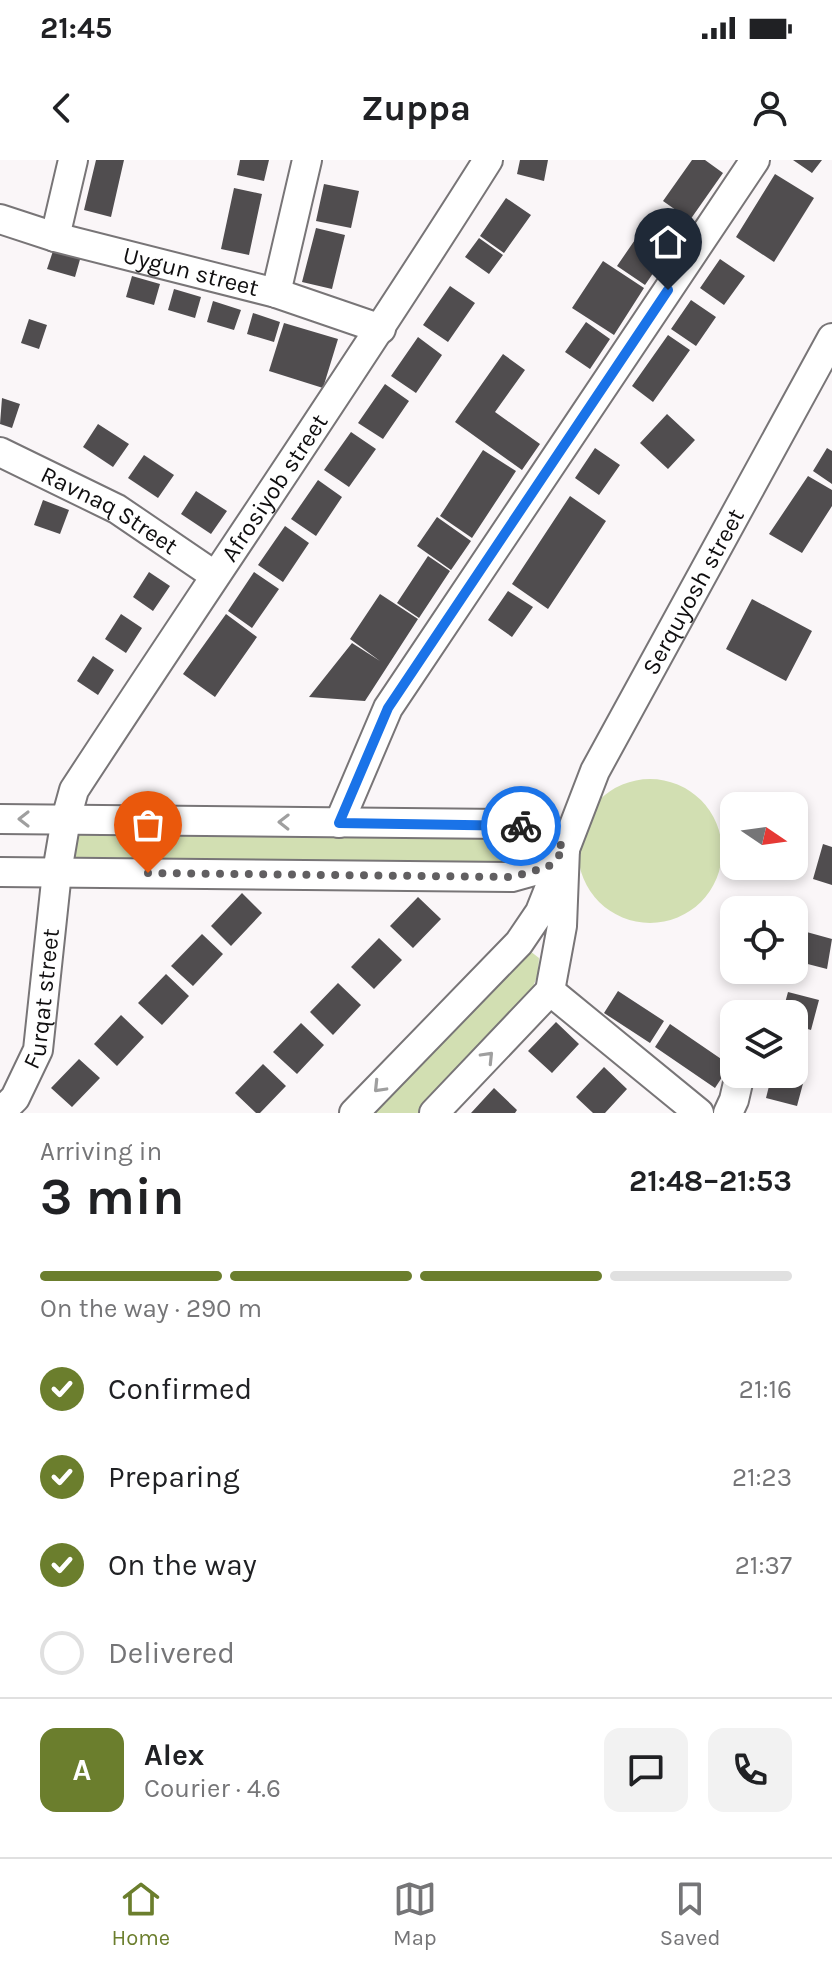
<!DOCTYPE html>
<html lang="en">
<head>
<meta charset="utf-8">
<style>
  :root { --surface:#fff; --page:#f2f2f2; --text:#202124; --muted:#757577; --line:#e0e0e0; --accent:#6b7e2d }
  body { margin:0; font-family:Karla,sans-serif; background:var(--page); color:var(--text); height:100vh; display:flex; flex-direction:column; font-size:30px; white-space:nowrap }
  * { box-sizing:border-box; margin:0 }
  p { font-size:26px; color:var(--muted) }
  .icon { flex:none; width:44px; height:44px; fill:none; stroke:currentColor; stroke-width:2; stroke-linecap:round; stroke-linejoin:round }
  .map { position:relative; height:953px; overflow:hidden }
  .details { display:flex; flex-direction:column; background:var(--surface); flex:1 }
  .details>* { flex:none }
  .needle { width:52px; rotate:103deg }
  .tools { position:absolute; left:720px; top:632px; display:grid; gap:16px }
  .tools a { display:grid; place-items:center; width:88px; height:88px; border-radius:16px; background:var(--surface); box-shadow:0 4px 12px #0003; font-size:40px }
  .pin { position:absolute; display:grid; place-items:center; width:68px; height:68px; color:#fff; margin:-82px -34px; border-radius:50% 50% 50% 0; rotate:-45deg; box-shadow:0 0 8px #0007 }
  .pin .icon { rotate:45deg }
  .courier { position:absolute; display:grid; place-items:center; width:80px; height:80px; margin:-40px; border:6px solid #1a73e8; border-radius:50%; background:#fff; color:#222; box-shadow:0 2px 10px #0007 }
  .headline em { font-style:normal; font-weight:700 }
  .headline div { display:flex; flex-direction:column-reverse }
  .headline { display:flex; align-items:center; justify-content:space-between; height:136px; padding:0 40px }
  h1 { font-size:52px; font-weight:700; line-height:60px }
  .bar { display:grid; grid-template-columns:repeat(4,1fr); gap:12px 8px; align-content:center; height:96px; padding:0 40px }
  .bar i { height:10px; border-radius:6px; background:var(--line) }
  .bar .selected { background:var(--accent) }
  .bar p { grid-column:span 4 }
  .line { display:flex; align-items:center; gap:20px; padding:0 40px; border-top:2px solid var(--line) }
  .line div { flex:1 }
  .round { display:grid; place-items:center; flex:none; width:84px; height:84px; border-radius:16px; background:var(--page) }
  ol { padding:0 40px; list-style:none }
  li { display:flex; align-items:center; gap:24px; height:88px }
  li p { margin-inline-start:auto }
  li .icon { padding:8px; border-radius:50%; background:var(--accent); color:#fff; stroke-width:4 }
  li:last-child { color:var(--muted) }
  li i { width:44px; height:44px; border:4px solid var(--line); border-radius:50% }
  .status { display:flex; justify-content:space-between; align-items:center; height:56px; padding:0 40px; background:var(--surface); direction:ltr }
  .status svg { height:22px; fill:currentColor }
  header { display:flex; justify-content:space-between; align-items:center; height:104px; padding:0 40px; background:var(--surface); font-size:36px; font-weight:700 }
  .tab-bar { display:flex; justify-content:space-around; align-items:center; height:112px; border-top:2px solid var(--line); background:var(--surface); font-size:22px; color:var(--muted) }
  .tab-bar a { display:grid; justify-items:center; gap:4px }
  .tab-bar .selected { color:var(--accent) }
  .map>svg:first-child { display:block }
</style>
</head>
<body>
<div class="status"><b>21:45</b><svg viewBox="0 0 49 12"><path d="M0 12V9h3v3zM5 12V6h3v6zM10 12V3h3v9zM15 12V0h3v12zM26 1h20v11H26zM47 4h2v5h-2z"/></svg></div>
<header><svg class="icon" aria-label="back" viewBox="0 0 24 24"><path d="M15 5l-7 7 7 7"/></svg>Zuppa<svg class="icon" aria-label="person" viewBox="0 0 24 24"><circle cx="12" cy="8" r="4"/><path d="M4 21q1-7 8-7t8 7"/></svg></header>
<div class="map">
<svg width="832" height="953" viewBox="0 0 832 953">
  <rect width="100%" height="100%" fill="#faf6f8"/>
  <path fill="#d2dfb2" d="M578 691a72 72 0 1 1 144 0a72 72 0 1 1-144 0Z
    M83,671L523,675L534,683C536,694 531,698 522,705L74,700L71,691L75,674Z
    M530,791L539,798L538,814L531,832L513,855L418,953H369L520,795Z"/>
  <path fill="#504d4f" d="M96,0H124L111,57L84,50Z
    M240,0H269L264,21L237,15Z
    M520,0H548L544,21L517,14Z
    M692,0H705L723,13L690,60L663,41Z
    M793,0H822L812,13Z
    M775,14L814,38L774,102L736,77Z
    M324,24L359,31L351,68L316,61Z
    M234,28L262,34L249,95L221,89Z
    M506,38L531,55L504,93L480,76Z
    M652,55L680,74L645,125L617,106Z
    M316,68L345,75L332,129L302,122Z
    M479,78L503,95L489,114L465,97Z
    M54,88L81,96L75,117L47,109Z
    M720,99L745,116L724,145L700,128Z
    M603,101L644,128L614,175L572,148Z
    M132,116L160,124L154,145L126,137Z
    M450,126L475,143L448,182L423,165Z
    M174,129L201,137L195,158L168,150Z
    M691,140L716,157L696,186L671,169Z
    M213,141L241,150L234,170L207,162Z
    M253,153L280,162L274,182L247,174Z
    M29,159L47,165L39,189L21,183Z
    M586,162L610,179L590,209L565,192Z
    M284,163L338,179L323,228L269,211Z
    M668,175L690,190L653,242L632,226Z
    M418,177L442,195L416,233L391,216Z
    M503,194L525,210L495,252L540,284L522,310L455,262Z
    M385,224L409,241L383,279L358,263Z
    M2,238L20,244L12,268L0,264Z
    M667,254L695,280L668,309L640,283Z
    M98,264L129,284L113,307L83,287Z
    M351,272L376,289L349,327L324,310Z
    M595,288L620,305L599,335L575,318Z
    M827,288L832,291V324L813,311Z
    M483,290L516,311L472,378L440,356Z
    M144,295L174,315L158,338L128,318Z
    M808,316L832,330V346L802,393L769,374Z
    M318,320L342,337L316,376L291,359Z
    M196,331L227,351L211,374L181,354Z
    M570,336L606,361L548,449L512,424Z
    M43,340L69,350L60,374L34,365Z
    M437,357L471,381L451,410L417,386Z
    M285,366L309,383L283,422L258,405Z
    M428,396L450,411L419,458L397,443Z
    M149,412L170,426L153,451L133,437Z
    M254,412L279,429L252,468L228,451Z
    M508,431L533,447L512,477L488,460Z
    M380,434L418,459L365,541L309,537L352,483L380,501L350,479Z
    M752,439L812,471L786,521L726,489Z
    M121,454L142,468L126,493L105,479Z
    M226,454L257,477L215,537L183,514Z
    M93,496L114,510L98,535L77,521Z
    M823,684L832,687V725L813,719Z
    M242,733L262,753L231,786L211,766Z
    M418,737L441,759L413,788L390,766Z
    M803,771L832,779L827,809L796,801Z
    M202,774L223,794L193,826L171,806Z
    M379,778L402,800L374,829L351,807Z
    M166,814L189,836L162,865L138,843Z
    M338,823L361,845L333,875L310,852Z
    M618,831L664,861L650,883L604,853Z
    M788,832L819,840L811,870L794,865V854H782Z
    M121,855L144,877L117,906L94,884Z
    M556,862L579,884L552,913L528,891Z
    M301,863L324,885L297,914L273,892Z
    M670,864L730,905L715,928L655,887Z
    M79,899L100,918L72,947L51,928Z
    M263,904L286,926L260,953H256L235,933Z
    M604,907L627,929L605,953H593L576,937Z
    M794,913L805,916L797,946L766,938L772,914Z
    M494,928L517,950L515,953H471Z"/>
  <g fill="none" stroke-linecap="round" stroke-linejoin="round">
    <defs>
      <g id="minor">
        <path id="s1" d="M0,59L55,77L276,133L381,169"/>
        <path d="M55,77L73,0"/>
        <path d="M276,133L307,0"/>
        <path id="s2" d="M0,292L117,349L214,415"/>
        <path d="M0,659L505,664C532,667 545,669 565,689L548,707L512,717L0,712"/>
        <path d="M339,663L388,548L755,0"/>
        <path id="s3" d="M565,689L595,611L832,178"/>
        <path d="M550,831L699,953"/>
        <path id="s4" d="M0,953L15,938L38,890L57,712L66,659L74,630C211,420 354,213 488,0"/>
        <path d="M354,953L519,783L540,752L565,689L562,766L550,831L434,953"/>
        <path d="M728,953L734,940L740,914"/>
      </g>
    </defs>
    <use href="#minor" stroke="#787577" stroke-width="32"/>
    <use href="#minor" stroke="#fff" stroke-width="28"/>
  </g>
  <defs><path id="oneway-chevron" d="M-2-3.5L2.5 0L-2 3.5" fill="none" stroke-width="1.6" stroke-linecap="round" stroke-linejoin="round" transform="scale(2)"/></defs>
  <g stroke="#9f9f9f">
    <use href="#oneway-chevron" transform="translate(24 659) rotate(180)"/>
    <use href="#oneway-chevron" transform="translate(284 662) rotate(-179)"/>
    <use href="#oneway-chevron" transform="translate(488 897) rotate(-46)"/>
    <use href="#oneway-chevron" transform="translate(379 927) rotate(134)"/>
  </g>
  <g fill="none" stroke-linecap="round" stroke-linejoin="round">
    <path stroke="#615f61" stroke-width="8" stroke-dasharray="0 14.4" d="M148,713L512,717L548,707L565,689L549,674L521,666"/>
    <path stroke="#1a73e8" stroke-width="10" d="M521,666L339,663L388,548L668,130"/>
  </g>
  <g text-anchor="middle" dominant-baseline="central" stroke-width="8" stroke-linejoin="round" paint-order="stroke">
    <g font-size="24" fill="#0f0e0f" stroke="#faf6f8">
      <text stroke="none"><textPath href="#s1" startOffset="198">Uygun street</textPath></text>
      <text stroke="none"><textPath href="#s4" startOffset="700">Afrosiyob street</textPath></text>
      <text stroke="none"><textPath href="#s2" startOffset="124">Ravnaq Street</textPath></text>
      <text stroke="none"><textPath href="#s3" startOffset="288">Serquyosh street</textPath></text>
      <text stroke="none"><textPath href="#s4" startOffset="126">Furqat street</textPath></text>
    </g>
  </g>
</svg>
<div class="tools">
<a><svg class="needle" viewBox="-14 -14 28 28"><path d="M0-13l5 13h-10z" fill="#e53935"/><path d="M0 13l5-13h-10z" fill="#757577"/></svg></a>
<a><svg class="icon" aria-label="locate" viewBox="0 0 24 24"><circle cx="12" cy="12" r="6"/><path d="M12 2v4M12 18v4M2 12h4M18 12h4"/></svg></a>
<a><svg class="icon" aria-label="layers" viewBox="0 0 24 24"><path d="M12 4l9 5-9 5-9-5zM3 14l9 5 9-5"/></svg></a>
</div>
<div class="pin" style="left:148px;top:713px;background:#ea580c"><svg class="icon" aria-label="bag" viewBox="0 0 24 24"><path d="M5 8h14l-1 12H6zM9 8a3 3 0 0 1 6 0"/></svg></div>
<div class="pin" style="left:668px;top:130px;background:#1f2937"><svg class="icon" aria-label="home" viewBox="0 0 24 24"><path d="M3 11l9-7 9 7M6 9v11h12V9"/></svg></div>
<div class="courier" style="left:521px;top:666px"><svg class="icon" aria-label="bike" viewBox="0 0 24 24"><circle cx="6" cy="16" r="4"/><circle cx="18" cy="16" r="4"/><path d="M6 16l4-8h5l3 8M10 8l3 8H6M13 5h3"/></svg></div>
</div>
<section class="details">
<div class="headline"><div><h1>3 min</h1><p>Arriving in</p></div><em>21:48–21:53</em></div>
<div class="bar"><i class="selected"></i><i class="selected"></i><i class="selected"></i><i></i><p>On the way · 290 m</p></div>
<ol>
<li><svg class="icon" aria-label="check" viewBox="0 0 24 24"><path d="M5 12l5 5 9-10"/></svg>Confirmed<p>21:16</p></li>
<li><svg class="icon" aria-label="check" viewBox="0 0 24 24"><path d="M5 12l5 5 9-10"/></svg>Preparing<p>21:23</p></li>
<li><svg class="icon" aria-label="check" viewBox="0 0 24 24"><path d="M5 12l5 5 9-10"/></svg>On the way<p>21:37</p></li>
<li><i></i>Delivered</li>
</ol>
<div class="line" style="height:144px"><b class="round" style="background:var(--accent);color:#fff">A</b><div><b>Alex</b><p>Courier · 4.6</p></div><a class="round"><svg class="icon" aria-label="chat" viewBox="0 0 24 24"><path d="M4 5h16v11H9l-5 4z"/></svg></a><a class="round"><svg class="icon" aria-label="phone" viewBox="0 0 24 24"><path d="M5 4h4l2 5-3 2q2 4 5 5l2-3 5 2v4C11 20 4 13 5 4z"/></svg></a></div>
</section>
<nav class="tab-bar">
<a class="selected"><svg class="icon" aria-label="home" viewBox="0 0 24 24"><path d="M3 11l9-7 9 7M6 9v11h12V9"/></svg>Home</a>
<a><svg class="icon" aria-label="map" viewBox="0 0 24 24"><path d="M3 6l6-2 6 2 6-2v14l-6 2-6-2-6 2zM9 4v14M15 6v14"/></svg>Map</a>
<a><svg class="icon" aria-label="saved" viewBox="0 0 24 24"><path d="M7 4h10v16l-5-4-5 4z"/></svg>Saved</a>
</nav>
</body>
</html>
